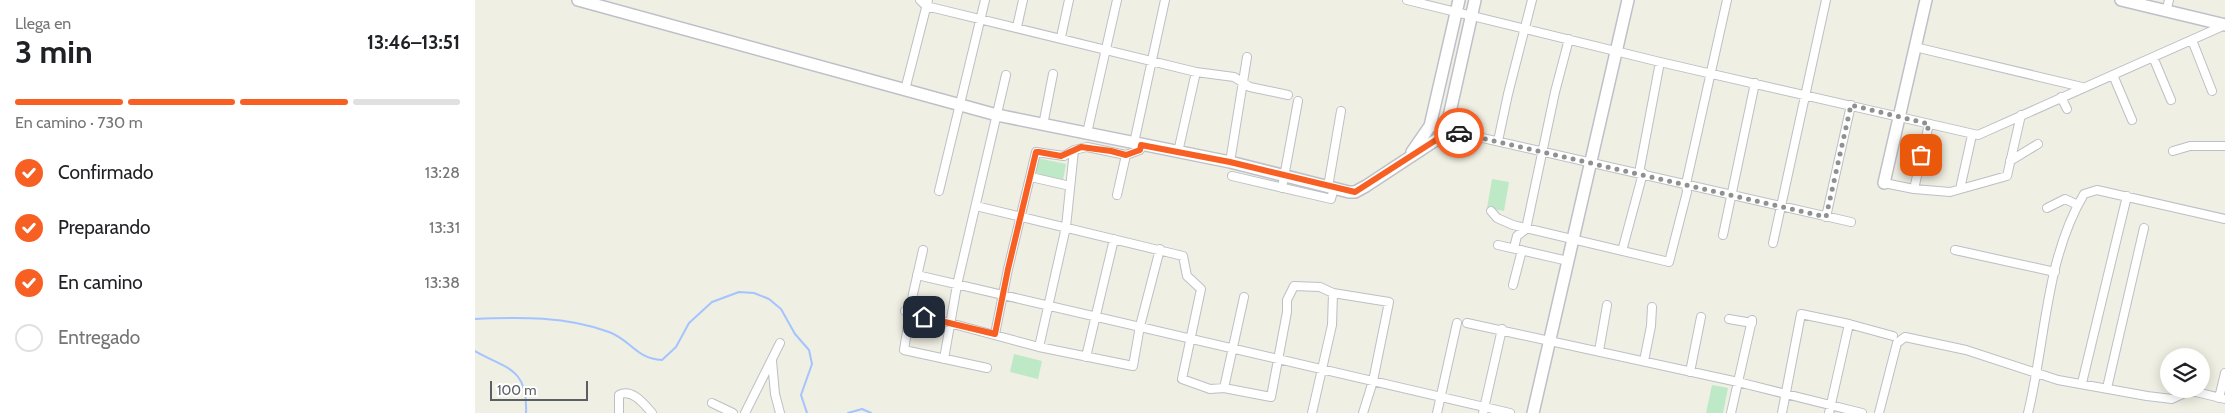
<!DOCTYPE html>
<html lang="es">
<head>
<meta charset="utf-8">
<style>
  :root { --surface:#fff; --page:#f2f2f2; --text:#202124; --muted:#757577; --line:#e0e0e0; --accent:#f76022 }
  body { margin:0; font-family:Cabin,sans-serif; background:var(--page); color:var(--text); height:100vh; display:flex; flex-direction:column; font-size:19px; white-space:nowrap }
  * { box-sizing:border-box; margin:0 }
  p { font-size:16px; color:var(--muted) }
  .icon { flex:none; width:28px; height:28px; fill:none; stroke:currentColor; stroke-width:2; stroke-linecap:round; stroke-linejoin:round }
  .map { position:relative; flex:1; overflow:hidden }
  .side { display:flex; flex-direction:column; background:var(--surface); width:475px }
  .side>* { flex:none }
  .buttons { position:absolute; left:1685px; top:348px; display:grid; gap:10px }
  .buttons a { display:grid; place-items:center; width:50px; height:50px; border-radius:50%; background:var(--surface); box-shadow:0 2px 12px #0003; font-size:25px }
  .scale { position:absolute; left:15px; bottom:12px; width:98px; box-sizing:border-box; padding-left:5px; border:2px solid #5b5e65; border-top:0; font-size:14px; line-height:18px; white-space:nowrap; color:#5b5e65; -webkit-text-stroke:4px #fff; paint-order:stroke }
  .pin { position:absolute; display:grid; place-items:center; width:42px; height:42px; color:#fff; margin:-21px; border-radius:10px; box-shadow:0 2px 8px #0006 }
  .courier { position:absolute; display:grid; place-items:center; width:50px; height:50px; margin:-25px; border:4px solid #f76022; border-radius:50%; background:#fff; color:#222; box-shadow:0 1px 6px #0007 }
  .overview em { font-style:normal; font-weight:700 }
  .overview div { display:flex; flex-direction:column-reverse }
  .overview { display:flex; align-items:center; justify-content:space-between; height:85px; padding:0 15px }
  h1 { font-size:32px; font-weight:700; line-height:38px }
  .bar { display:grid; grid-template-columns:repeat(4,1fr); gap:8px 5px; align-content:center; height:60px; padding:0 15px }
  .bar i { height:6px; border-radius:4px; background:var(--line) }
  .bar .selected { background:var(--accent) }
  .bar p { grid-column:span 4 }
  ol { padding:0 15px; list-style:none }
  li { display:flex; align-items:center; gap:15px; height:55px }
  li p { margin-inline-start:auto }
  li .icon { padding:5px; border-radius:50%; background:var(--accent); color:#fff; stroke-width:4 }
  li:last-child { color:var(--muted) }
  li i { width:28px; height:28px; border:2px solid var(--line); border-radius:50% }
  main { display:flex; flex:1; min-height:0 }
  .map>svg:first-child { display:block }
</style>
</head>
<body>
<main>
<section class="side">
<div class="overview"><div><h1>3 min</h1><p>Llega en</p></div><em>13:46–13:51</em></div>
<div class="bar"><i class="selected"></i><i class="selected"></i><i class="selected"></i><i></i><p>En camino · 730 m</p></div>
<ol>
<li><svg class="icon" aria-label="check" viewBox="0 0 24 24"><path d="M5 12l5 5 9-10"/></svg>Confirmado<p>13:28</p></li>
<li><svg class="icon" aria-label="check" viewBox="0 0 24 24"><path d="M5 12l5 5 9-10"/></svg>Preparando<p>13:31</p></li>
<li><svg class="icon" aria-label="check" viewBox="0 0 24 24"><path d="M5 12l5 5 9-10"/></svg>En camino<p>13:38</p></li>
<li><i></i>Entregado</li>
</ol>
</section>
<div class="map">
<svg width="1750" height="413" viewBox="0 0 1750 413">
  <rect width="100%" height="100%" fill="#efefe3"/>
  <path fill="#bee9c7" d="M562,158L591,164L588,181L558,175Z
    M1017,179L1034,182L1029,211L1012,208Z
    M539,354L567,361L563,379L535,372Z
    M1237,385L1253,388L1248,413H1231Z"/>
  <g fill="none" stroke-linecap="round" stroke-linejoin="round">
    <path stroke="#a4c4ff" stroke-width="2" d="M0,319C45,317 91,316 134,332C156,340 161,359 187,360L201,347L214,323L237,302L264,292L279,293L294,299L306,309L320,334L334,350L337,364L326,395L332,413
      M0,351C31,369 53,367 51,413
      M373,413L387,409L396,413"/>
    <defs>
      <path id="street" d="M445,0L451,6L721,72L759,77L775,87L813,95
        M932,0L1185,62L1503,135L1750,25
        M1691,12L1694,0
        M542,27L548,0
        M586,37L594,0
        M1717,40L1737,91
        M1440,47L1607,87
        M1678,57L1696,100
        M1638,75L1657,120
        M430,90L453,0
        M1586,97L1592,109
        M568,125L578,74
        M955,126L1376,222
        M612,133L642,0
        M1023,141L1033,94L1057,0
        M659,143L690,0
        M1698,151L1715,146H1750
        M703,152L721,72
        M1535,161L1563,144
        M755,162L772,57
        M1164,173L1185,62
        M757,176L856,199L859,188
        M556,177L595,186
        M1409,183L1439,189L1475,192L1532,176L1546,115
        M853,187L866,111
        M807,188L823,101
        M1439,189L1454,124
        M1485,189L1497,135
        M464,191L510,0
        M642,195L651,155L665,150L666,145
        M501,206L708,256L712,276L726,289L707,379L735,389L749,388L796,397L812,312V300L819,286L845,287L858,293L914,302L898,381L888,413
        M1572,208L1590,199L1603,205
        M1016,211L1022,218L1038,225L1194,262L1212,192L1211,184L1252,0
        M1351,217L1376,105
        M1248,235L1280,83
        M1298,243L1351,0
        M1023,245L1093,261
        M1039,248L1042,236L1051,229L1080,92L1094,39
        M448,250L438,294L429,350L512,368
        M1480,250L1580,272
        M1147,251L1168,173
        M442,275L1035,413
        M1038,285L1047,250
        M430,311L564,347L658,366L665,326L685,249
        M1254,319L1277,323
        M992,323L1263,382L1387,413
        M520,334L533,269L561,152L589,156L599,150
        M564,347L591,227L599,150L612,147L651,155
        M1124,351L1132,305
        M611,357L639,239
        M469,359L482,285L531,75
        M297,361L300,394L305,413
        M1169,361L1176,326L1177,307
        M1215,372L1226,317
        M1607,383L1652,196
        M749,388L769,297
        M1632,388L1669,228
        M1744,398L1750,373
        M237,403L258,413
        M144,413V395C157,388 169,404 177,413
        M270,413L305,343
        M837,413L857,325L858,293
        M962,413L982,323
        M1008,413L1027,329
        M1256,413L1277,320
        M1307,413L1326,314L1374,324L1418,336
        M1354,413L1374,324
        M1404,413L1422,343L1430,337L1491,350L1583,380L1672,396L1697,399L1712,392H1721L1750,399
        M1553,413C1571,340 1570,260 1609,194L1622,190L1750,219"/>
      <path id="secondary" d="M103,0L522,115L755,162L874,192H880L891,186L964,138L971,130L1000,0
        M1646,0L1750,25
        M937,152L955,126L984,0
        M1409,183L1451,0
        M1058,413L1153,0"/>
    </defs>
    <use href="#street" stroke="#bdbfc6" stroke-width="10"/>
    <use href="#secondary" stroke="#bec0c8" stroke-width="14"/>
    <use href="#street" stroke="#fff" stroke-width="8"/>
    <use href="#secondary" stroke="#fff" stroke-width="11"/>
  </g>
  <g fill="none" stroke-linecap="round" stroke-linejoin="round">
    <path stroke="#8f9191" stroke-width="5" stroke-dasharray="0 9" d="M984,133L1351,217L1376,105L1454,124L1446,155"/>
    <path stroke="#f76022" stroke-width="6" d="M449,317L520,334L533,269L561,152H564L586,156L606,147L636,151L651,155L665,150L666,145L755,162L880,192L964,138L972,130L984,133"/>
  </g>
</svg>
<div class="buttons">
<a><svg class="icon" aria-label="layers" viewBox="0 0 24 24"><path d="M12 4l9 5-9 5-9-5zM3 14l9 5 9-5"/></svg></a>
</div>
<div class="scale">100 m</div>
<div class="pin" style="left:1446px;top:155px;background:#ea580c"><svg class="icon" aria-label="bag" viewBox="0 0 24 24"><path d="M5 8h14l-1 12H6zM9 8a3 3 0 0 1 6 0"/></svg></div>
<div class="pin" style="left:449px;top:317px;background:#1f2937"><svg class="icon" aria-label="home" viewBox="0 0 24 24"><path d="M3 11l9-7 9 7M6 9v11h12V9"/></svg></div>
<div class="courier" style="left:984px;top:133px"><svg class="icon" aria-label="car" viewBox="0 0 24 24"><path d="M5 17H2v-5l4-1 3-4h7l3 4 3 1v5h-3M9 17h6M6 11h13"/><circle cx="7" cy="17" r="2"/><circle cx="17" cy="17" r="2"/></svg></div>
</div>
</main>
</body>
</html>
